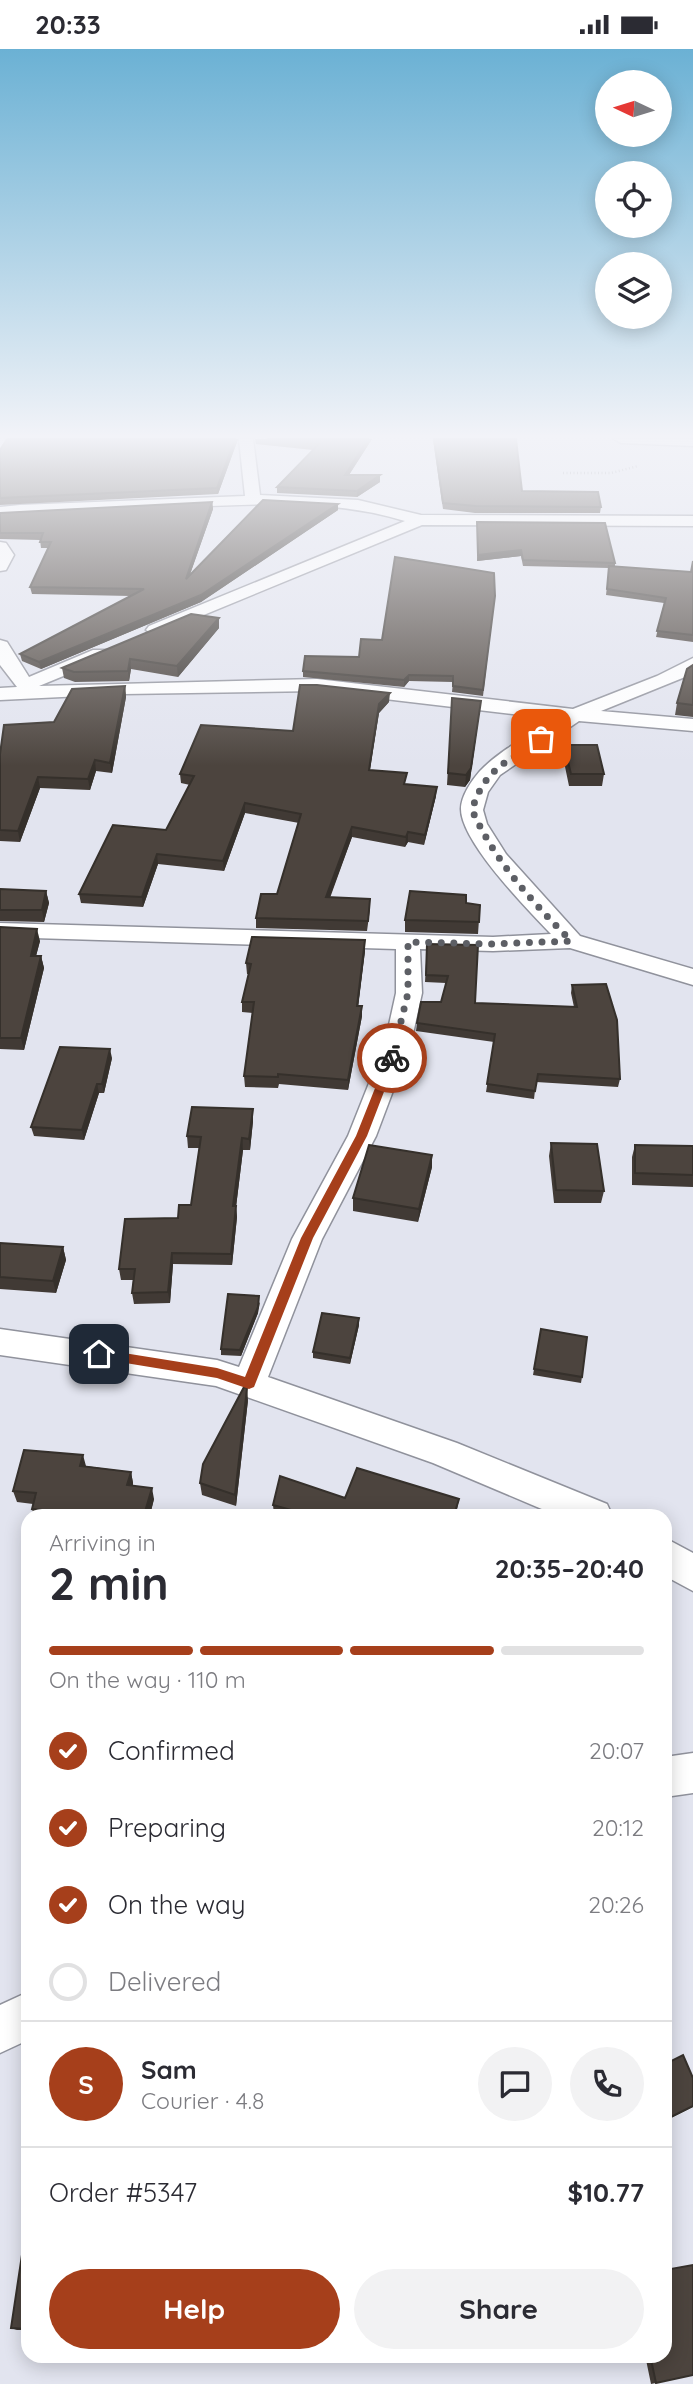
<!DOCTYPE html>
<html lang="en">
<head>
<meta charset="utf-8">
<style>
  :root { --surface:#fff; --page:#f2f2f3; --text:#2b2b33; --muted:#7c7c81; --line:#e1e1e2; --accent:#a63f1b }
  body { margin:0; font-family:Quicksand,sans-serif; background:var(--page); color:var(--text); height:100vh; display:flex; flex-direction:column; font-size:26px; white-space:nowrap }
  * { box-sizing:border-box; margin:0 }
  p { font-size:23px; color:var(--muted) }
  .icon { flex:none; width:38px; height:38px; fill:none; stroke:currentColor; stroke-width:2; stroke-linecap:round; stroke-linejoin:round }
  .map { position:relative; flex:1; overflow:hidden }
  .side { position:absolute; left:21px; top:1460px; width:651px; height:854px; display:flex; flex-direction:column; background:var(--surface); border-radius:21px; box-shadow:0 4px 18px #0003 }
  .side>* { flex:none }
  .needle { width:46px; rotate:274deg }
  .buttons { position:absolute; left:595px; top:21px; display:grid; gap:14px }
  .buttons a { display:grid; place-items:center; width:77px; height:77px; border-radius:50%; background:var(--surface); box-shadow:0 4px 18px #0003; font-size:35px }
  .pin { position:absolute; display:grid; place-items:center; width:60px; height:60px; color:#fff; margin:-30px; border-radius:14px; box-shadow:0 4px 10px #0006 }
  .courier { position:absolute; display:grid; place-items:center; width:70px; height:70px; margin:-35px; border:5px solid #a63f1b; border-radius:50%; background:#fff; color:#222; box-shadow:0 2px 9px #0007 }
  .summary em { font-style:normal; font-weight:700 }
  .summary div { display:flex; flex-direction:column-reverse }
  .summary { display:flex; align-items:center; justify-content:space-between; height:119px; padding:0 28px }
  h1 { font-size:46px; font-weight:700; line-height:52px }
  .bar { display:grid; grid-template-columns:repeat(4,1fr); gap:10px 7px; align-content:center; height:84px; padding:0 28px }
  .bar i { height:9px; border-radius:5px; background:var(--line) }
  .bar .current { background:var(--accent) }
  .bar p { grid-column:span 4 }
  .line { display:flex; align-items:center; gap:18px; padding:0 28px; border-top:2px solid var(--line) }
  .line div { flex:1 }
  .round { display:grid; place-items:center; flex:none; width:74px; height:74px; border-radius:37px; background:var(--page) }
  ol { padding:0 28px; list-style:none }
  li { display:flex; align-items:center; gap:21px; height:77px }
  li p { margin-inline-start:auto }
  li .icon { padding:7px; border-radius:50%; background:var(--accent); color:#fff; stroke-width:4 }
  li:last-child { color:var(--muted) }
  li i { width:38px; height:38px; border:4px solid var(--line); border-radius:50% }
  .cta { display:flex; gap:14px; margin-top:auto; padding:14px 28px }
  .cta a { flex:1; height:80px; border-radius:42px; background:var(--accent); color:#fff; font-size:28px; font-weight:700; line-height:80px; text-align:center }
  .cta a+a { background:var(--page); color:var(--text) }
  .status { display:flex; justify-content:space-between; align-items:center; height:49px; padding:0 35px; background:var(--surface); direction:ltr }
  .status svg { height:19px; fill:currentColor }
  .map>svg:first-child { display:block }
</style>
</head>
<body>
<div class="status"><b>20:33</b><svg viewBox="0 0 49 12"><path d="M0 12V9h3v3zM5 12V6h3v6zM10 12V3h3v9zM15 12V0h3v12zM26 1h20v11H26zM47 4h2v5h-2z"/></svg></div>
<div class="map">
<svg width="693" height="2335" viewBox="0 0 693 2335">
  <rect width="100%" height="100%" fill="#e2e4ef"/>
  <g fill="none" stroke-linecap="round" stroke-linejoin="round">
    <defs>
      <path id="street" d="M239,390H253L260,446L358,451L421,466L693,467V477L422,476L155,586L146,581L149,577L405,472C327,448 245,456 166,459C110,462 55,462 0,468V458L20,456L245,447Z
        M614,390H693V397L621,394Z
        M0,493L6,494L14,506L6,521L0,522Z
        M0,591L7,593L29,628L93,601H107L109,605L107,609L39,637L317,630L573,660L657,627L693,609V623L685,628L601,662L693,670V682L579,672L500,726L488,743L483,761L487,775L506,805L580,887L693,920V936L570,899L493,902L420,900L422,944L411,994L376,1087L322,1190L268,1328L457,1394L607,1455L612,1466H556L433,1414L216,1337L0,1306V1280L217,1311L239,1318L292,1190L348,1087L385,994L396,944V900L0,888V874L493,888L551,885C528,861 461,793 461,760C461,747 472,731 480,722C500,701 531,685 555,670L317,642L124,645L0,651V639L17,638L0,616Z
        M665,1489L693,1504V1542L665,1527Z
        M693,1704V1744L665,1748V1708Z
        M28,1943V1991L0,2004V1956Z"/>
    </defs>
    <use href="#street" stroke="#90929c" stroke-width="3"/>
    <path stroke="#92939b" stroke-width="2.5" stroke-dasharray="1 2.5" stroke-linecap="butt" d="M563,424H611L638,417"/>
    <use href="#street" fill="#fff" fill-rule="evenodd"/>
  </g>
  <path fill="#413a35" d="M238,390L218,445L0,456V401Z
    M255,390H372L349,426L380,433L357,448L277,444V438L313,401L256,395Z
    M433,390H516L522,442L601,458L600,464H475L443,460Z
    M212,453L213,460L190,525L338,455V461L201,553L41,620L22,612L20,605L131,547L32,545L30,538L48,499H41L40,491L0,490V464Z
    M477,479L615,514V518L691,523L693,512V593L656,588L664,554L606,546L609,519L523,517L521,507L477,512Z
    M494,553L483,647L452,643L453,633L409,632L404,638L303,628V622L359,608L382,591Z
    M219,569V579L178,628L131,620L129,632L75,633L64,629L62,619Z
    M693,616V668L675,666L677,654Z
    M125,637L126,648L112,724L96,722L90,741L40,739L20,793L0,792V705L54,673Z
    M452,649L481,652L470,731L465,738L447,736Z
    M389,653L379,664L370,721L436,747L424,796L408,793L405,798L352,788L330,849L370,860L367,882L256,879V869L277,845L299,774L245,764L224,822L158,815L143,858L81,854L79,845L166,781L190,736L181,734L180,725L293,682Z
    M564,696L604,725L602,737H569L563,708Z
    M0,840L46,842L49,854L44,873L0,872Z
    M466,854L480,856L478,885L405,883V871Z
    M0,878L40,892L36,907H41L44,919L24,1001L0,1000Z
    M427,895L475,954L574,958L571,944L572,936L620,1030L618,1038L536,1033L534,1050L486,1043L494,993L416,982L417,974L441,953L446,934L425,933Z
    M365,902L358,957L362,967L348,1041L279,1035L278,1039L245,1038L244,1027L253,964L242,963V953L249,925H247L246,914Z
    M112,1009L104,1044H99L84,1091L34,1087L31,1078Z
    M253,1072L250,1101H243L236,1158L237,1168L232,1216L173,1215L170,1254L134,1255L132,1244L133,1231H121L119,1220L191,1156L199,1099H188L187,1087Z
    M551,1094L604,1142L601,1154H554L549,1107Z
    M635,1096L693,1097V1138L632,1136V1108Z
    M432,1106V1118L418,1173L353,1162V1149Z
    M0,1194L63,1198L66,1211L56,1244L0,1240Z
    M260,1253L258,1264L241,1307L221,1306V1300Z
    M359,1276L350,1315L313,1309V1303Z
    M541,1280L582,1328L581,1334L533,1326Z
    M248,1351L236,1457L202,1446L200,1434Z
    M86,1417L131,1423L133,1434V1437L154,1450L150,1466H34L32,1460L33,1455L17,1453L13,1442Z
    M345,1449L458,1461L456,1466H274L273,1456Z
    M28,2166V2281H17L11,2279Z
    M645,2306H665L693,2326L651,2335Z"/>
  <path fill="#35302b" d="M235,390H238L218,445L217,439Z
    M368,390H372L345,432V426Z
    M380,426V433L357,448V442Z
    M212,453L213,460L186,537V530Z
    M338,455V461L201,553L41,620L39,613Z
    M521,501V507L477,512L478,506Z
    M219,569V579L178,628L177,617Z
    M130,610L131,620L129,632L128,622Z
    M409,626V632L404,638V631Z
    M125,637L126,648L112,724L110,714Z
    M390,644L389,653L379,664L368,730L369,721L379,655Z
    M481,652L470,731L465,738L466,726Z
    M95,711L96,722L90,741L88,730Z
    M38,728L40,739L20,793L18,782Z
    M437,738L436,747L424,796L425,786Z
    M245,754V764L224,822L223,812Z
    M352,778V788L326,858V848Z
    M408,783V793L405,798L406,788Z
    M157,805L158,815L143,858L142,848Z
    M46,842L49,854L44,873L42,861Z
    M37,880L40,892L33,918L31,907Z
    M365,891V902L357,967V957Z
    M41,907L44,919L24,1001L21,989Z
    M362,957V967L348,1041V1031Z
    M110,1000L112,1009L104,1044L102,1035Z
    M97,1035L99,1044L84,1091L82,1081Z
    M253,1060V1072L250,1101L249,1090Z
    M242,1089L243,1101L236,1158L237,1168L232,1216L231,1205L233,1157Z
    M432,1106V1118L418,1173L419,1160Z
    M63,1198L66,1211L56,1244L53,1232Z
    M172,1204L173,1215L170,1254L168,1243Z
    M259,1247L258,1264L241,1307L240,1301Z
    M359,1269V1276L350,1315V1309Z
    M247,1339L248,1351L236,1457L235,1446Z
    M83,1406L86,1417H80Z
    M131,1423L133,1434L130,1447L127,1436Z
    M152,1439L154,1450L150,1466H144Z
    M459,1450L456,1466H454Z
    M693,2057V2058L665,2072V2071Z"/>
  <path fill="#4c443e" stroke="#35302b" stroke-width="2" d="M7,390H235L217,439L0,449V401Z
    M267,390H368L345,426H380L357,442L277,438L319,395Z
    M434,390H516L522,442L598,443L601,458L476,457L443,454Z
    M263,451L338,455L201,546L39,613L20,605L144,540L30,538L51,493H40L43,484H0V464L212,453L186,530Z
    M477,473L605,474L615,514L523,511L521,501L478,506Z
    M395,508L494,524L495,547L483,641L453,637V627L409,626L404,631L303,622L305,607L359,608L361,590L382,591Z
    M693,512V586L657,582L666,549L607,540L609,517L691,523Z
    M191,565L219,569L177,617L130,610L128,622L74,623L62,619Z
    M693,616V656L677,654L687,620Z
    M300,636H317L390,644L379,655L369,721L407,724L404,735L437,738L425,786L408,783L406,788L352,778L326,848L370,850L368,872L256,869L261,845H277L301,765L245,754L223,812L157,805L142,848L79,845L113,776L166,781L194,727L180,725L201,676L293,682Z
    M125,637L110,714L95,711L88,730L38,728L18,782L0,781V705L4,676L54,673L72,640Z
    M452,649L481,652L471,719L466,726L448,724Z
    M564,696H597L604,725H571Z
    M0,840L46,842L42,861H0Z
    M410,842L466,846V854L480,856L479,873L405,871Z
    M0,878L37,880L31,907H41L21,989H0Z
    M252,888L365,891L357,957H362L348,1031L278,1025V1028L244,1027L254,953H242L251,915L246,914Z
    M427,895L478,896L475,954L577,958L572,936L606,935L617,971L620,1030L538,1025L535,1042L487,1035L495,985L417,974L421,953H441L448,927L426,926Z
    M60,998L110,1000L102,1035H97L82,1081L31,1078Z
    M192,1058L253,1060L249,1090L242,1089L233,1157H236L231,1205L172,1204L168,1243L132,1244L135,1220H119L125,1170L178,1169L179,1156H191L201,1088L187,1087Z
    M551,1094L597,1095L604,1142L556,1141Z
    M369,1096L432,1106L419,1160L353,1149Z
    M635,1096L693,1097V1126L635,1124Z
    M0,1194L63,1198L53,1232L0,1228Z
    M228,1245L259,1247L258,1258L240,1301L221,1300Z
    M322,1264L359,1269L350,1309L313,1303Z
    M541,1280L587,1288L582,1328L534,1320Z
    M244,1338L247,1339L235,1446L200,1434L203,1415Z
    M24,1401L83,1406L80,1417L131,1423L127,1436L152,1439L144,1466H85L86,1465L32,1460L36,1444L13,1442Z
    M357,1419L459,1450L454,1466H309L273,1456L280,1427L345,1449Z
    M683,2006L693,2029V2057L665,2071V2015Z
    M28,2166V2280L11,2279Z
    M693,2216V2326L656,2334L650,2306H665V2221Z"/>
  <linearGradient id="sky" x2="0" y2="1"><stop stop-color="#6bb1d4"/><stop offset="0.54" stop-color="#f2f3f8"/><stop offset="1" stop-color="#f2f3f8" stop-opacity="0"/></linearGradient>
  <rect width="693" height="717" fill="url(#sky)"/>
  <path fill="#a63f1b" d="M392,1006L397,1009L367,1087L313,1189L254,1338L249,1340L217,1329L95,1309V1302L99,1300L217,1319L245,1328L301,1189L356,1087L387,1009Z"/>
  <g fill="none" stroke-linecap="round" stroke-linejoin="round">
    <path stroke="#5d5f65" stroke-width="7" stroke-dasharray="0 12.6" d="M392,1009L408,944V893L493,895L571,892C531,851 496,814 472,761C484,720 508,712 541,690"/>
  </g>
</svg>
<div class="buttons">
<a><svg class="needle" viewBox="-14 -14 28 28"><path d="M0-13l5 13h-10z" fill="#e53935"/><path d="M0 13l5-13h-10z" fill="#7c7c81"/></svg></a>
<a><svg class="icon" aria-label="locate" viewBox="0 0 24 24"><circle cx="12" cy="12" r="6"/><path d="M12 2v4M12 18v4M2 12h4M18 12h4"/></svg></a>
<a><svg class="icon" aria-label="layers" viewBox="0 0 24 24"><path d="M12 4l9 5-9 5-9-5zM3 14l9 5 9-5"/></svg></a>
</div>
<div class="pin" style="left:541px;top:690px;background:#ea580c"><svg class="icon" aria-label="bag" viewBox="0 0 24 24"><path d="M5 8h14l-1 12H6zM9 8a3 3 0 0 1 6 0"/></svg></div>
<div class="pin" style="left:99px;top:1305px;background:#1f2937"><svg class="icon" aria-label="home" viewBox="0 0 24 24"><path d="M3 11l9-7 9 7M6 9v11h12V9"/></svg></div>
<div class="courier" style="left:392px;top:1009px"><svg class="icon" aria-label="bike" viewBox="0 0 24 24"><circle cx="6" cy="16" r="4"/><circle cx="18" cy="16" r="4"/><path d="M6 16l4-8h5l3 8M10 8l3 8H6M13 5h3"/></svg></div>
<section class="side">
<div class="summary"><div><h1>2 min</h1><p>Arriving in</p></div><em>20:35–20:40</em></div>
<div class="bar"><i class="current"></i><i class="current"></i><i class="current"></i><i></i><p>On the way · 110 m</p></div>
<ol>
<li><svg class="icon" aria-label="check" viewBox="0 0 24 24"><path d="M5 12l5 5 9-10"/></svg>Confirmed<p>20:07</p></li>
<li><svg class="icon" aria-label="check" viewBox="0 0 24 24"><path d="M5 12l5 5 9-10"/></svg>Preparing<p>20:12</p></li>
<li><svg class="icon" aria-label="check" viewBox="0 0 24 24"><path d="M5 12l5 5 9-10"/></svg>On the way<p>20:26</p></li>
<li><i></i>Delivered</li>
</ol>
<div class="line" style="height:126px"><b class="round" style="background:var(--accent);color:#fff">S</b><div><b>Sam</b><p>Courier · 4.8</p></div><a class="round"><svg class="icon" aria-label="chat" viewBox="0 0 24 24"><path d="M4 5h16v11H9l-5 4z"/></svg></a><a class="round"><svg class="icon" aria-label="phone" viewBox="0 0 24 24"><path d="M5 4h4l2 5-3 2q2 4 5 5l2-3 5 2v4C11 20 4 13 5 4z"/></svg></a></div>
<div class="line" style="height:91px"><div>Order #5347</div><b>$10.77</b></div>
<div class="cta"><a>Help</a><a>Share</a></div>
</section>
</div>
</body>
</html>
